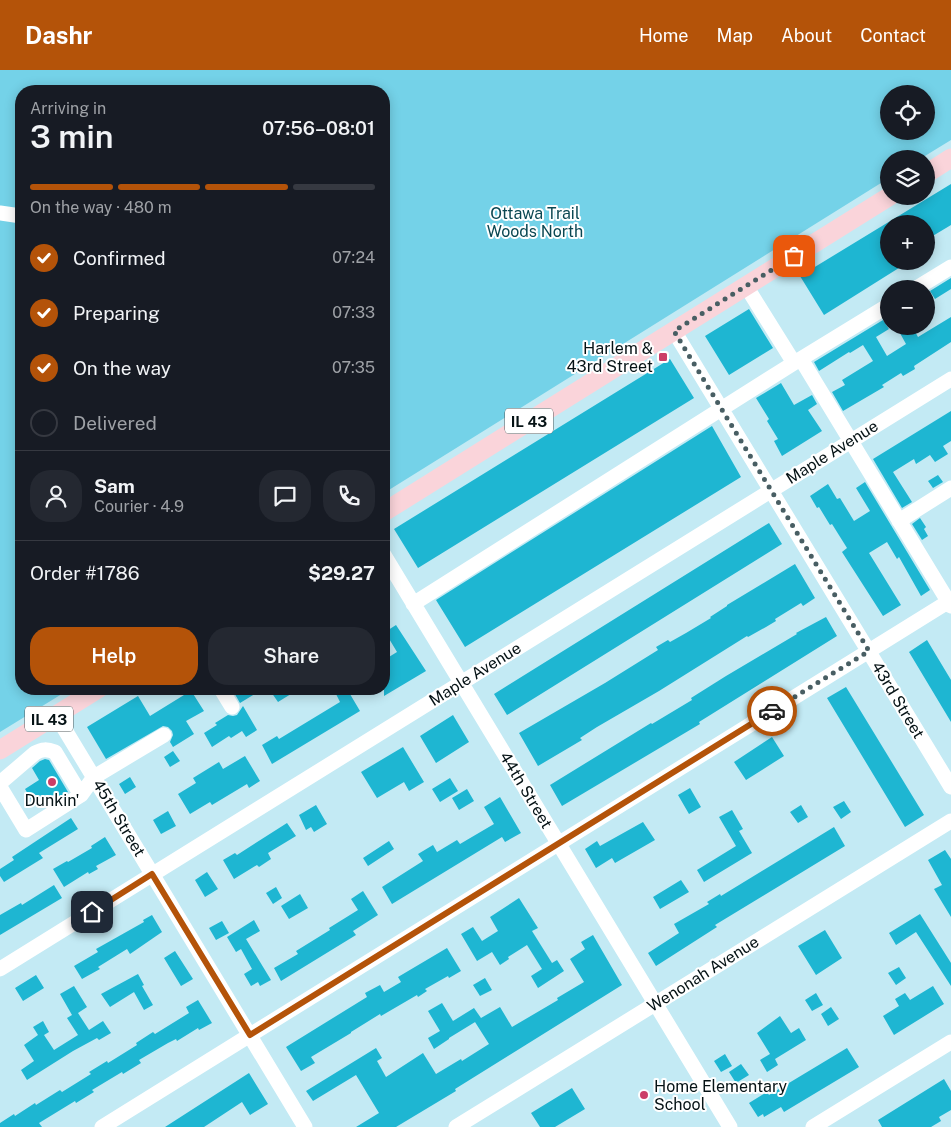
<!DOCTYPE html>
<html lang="en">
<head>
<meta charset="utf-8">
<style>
  :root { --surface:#171b24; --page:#242831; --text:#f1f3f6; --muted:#9ea1a6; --line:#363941; --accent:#b45309 }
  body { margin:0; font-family:"Public Sans",sans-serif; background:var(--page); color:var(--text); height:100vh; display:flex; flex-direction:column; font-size:19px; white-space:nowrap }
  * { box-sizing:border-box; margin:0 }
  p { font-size:16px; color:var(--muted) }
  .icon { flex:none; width:28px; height:28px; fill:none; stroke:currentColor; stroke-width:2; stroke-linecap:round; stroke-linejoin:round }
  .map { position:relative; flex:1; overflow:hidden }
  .panel { position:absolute; left:15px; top:15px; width:375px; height:610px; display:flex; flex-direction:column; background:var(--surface); border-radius:20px; box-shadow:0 2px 12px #0003 }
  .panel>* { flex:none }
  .buttons { position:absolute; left:880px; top:15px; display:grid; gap:10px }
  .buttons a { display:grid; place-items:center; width:55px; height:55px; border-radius:50%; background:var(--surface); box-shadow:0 2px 12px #0003; font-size:25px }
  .pin { position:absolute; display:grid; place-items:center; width:42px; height:42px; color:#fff; margin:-21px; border-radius:10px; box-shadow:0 2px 8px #0006 }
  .courier { position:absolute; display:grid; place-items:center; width:50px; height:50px; margin:-25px; border:4px solid #b45309; border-radius:50%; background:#fff; color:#222; box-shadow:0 1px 6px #0007 }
  .head em { font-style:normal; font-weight:600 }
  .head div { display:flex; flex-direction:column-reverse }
  .head { display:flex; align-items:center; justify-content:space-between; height:85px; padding:0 15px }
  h1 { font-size:32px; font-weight:600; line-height:38px }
  .bar { display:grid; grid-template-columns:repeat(4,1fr); gap:8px 5px; align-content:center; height:60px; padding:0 15px }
  .bar i { height:6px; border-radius:4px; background:var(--line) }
  .bar .on { background:var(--accent) }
  .bar p { grid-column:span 4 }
  .line { display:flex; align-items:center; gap:12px; padding:0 15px; border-top:1px solid var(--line) }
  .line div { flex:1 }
  .round { display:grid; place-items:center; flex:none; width:52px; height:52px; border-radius:20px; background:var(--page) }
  ol { padding:0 15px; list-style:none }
  li { display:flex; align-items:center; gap:15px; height:55px }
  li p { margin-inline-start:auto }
  li .icon { padding:5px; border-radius:50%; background:var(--accent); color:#fff; stroke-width:4 }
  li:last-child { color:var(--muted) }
  li i { width:28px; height:28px; border:2px solid var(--line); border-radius:50% }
  .button { display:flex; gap:10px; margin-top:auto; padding:10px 15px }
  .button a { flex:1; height:58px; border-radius:20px; background:var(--accent); color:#fff; font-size:20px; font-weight:600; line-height:58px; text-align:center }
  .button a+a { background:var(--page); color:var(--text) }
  header { display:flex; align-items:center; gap:30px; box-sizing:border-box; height:70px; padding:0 25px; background:var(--accent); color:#fff }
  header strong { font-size:24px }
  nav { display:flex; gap:28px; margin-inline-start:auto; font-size:18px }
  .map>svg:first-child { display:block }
</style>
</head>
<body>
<header>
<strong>Dashr</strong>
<nav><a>Home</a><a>Map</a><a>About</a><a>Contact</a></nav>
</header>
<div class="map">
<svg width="951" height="1057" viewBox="0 0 951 1057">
  <rect width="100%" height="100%" fill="#c3eaf4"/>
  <path fill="#74d2e8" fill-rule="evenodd" d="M0,0H951V70L920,89H889V108L384,423V21H21V619H70L0,662ZM889,24H926V61H889Z"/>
  <path fill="#1eb6d2" d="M951,114V155L926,170V154H889V191H910L824,245L800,206Z
    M951,208V219L935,229L930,221Z
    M749,239L773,278L729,305L705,266Z
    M951,247V272L914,296L915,299L903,306L901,303L882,315L884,317L843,341L832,322L845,315L842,310L873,291L863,275L850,283L849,282L819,301L814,292L883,250L889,259L876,267L887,286L906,274L896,256H912L918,267Z
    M670,289L694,328L418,498L394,459Z
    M781,313L794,335L812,325L817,334L808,340L822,361L782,386L774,371L778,369L767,351L769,349L756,328Z
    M951,341V371L943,376L948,384L935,392L930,385L916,394L914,389L893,402L912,432L902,438L873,389Z
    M712,356L741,407L465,577L436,530Z
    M938,405L943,412L933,418L928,411Z
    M865,412L930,520L921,526L899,487L897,489L887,472L869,483L901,535L883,546L842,482L847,478L832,454L830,455L819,437L817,438L810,426L828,414L837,429L840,428L854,451L870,441L856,418Z
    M920,448L926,457L924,459L928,466L922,470L912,454Z
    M769,453L782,474L507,645L494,624Z
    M795,494L815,528L803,536L801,533L775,549L776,551L766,557L748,567L747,566L659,621L597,657L580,668L582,670L538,696L519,663L605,613L658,580L656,577L668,570L670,572L686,563L711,548L710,547L727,536V535Z
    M826,547L837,566L699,652L700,654L562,736L550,715L651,653L652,654L692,630L691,628L726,606L797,564L796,563Z
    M396,555L426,601L384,626V590L397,582L385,562Z
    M927,570L951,610V652L909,582Z
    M846,617L924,745L905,757L827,628Z
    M180,619H190L204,641L186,651L194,664L173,677L170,672L173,665L172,661L168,657L163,656L106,689L87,657L138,626L150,646L184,625Z
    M232,619H263L240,633Z
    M269,619H299L278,632Z
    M344,619H347L360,641L272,694L262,675L277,666L279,669L340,632L336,624Z
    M243,636L257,660L246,667L242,661L231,668L229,666L212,677L204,663L217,655L215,653L228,645L233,646L237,645Z
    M453,645L469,672L436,693L420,666Z
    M772,667L784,686L746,710L734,692Z
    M403,677L424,712L409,721L404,712L377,728L361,702Z
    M173,681L180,691L170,697L164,687Z
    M245,686L260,711L249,718L247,714L212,735L210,732L190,744L178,724L196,713L193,708L219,692L223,699Z
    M45,689L49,690L68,722L57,729L55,724L35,736L25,719L39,710L32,698L40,691Z
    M130,707L136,717L125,724L119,714Z
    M450,708L458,721L440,732L432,719Z
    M690,718L701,737L689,744L678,725Z
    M467,719L474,731L459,740L452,728Z
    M500,727L521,763L505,772L502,767L392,834L382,817L423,791L418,784L433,775L437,782L457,770L460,774L494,754L484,737Z
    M844,731L851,742L841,749L833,737Z
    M316,735L327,754L314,762L311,757L306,760L299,745Z
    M801,735L808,747L798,753L790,742Z
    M732,740L743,759L739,761L752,783L704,812L697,800L736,776L719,747Z
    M168,741L176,756L161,764L153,750Z
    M71,748L78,759L39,783L43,788L4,812L0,806V799L14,790L12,787Z
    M643,752L655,770L615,793L612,788L596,798L585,779L597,771L600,776Z
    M287,753L296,766L268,783L271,789L259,797L257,795L234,809L223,790L235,783L237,785Z
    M834,757L845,776L715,855L717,857L656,896L648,883L679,863L674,854L709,834L707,832L720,824L721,826Z
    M105,767L116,785L96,796L98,799L89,804L88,802L64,817L53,799L67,791L68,792L92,778L91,776Z
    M389,771L394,779L368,796L363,788Z
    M945,780L951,789V847L934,819L942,815L928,790Z
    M207,802L218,819L205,827L195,810Z
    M681,810L689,822L660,839L653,827Z
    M54,815L62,828L0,865V845L21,833L22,835Z
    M276,817L282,828L273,834L266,823Z
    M363,821L378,845L353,861L356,865L281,911L274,898L298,884L296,881L330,860L329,858L358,840L351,829Z
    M300,824L308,838L289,849L281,836Z
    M519,828L538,858L532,861L552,893L557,890L564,901L538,918L531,906L542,899L527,875L508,887L509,889L500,895L492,882L477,891L461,864L473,857L482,871L498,861L490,847Z
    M920,844L951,893V916L916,862L896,875L889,863Z
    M152,845L162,862L130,884L127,879L98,897L100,899L82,909L74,896L98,882L96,879L144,852L143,850Z
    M254,850L260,861L246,869L271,910L260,916L258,912L251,916L244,904L252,899L241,879L236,882L227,867Z
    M222,851L229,863L216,870L209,858Z
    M825,860L842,888L816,905L798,876Z
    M593,865L622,915L455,1019L456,1021L396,1057H356L379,1043L356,1005L313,1031L306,1021L376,978L382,988L377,991L386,1007L423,983L436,1004L461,989L462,991L489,974L475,952L480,949L449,968V969L434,979L428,968L440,961L428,941L442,933L453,951L474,938L481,948L500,937L512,957L558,930L557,928L584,912L570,889L585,879L581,872Z
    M447,878L461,901L449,908L448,906L425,919L427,921L418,927L417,925L381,946L380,944L351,962V963L311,987L315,993L301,1001L286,977L367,927L365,923L380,915L384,922L401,912L398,907Z
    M175,881L193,909L181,916L164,888Z
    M899,897L906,908L896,915L888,903Z
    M138,904L144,915L142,916L153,935L144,940L134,922L110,937L101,924Z
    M36,905L44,918L23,931L15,918Z
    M485,908L492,920L480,926L473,915Z
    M74,916L87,937L78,943L89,960L103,951L111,963L99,970L97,968L73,981L27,1010L21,1000L34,991L24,975L38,965L33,957L43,951L49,962L44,965L54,980L78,965L67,948L72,945L60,924Z
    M933,916L944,934L894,965L883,946L899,936L895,929L905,923L910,930Z
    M816,923L823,935L812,941L805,930Z
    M198,930L212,953L199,960L198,958L177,971L176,969L168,973L139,990L141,993L123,1004L122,1002L92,1020L94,1022L76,1033L75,1031L39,1053L42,1057H0V1053L14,1044L15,1046L35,1033L36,1035L60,1020L62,1022L91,1004L89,1002L107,991L108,993L137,975L136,973L153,962L155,964L189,943L186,937Z
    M831,937L839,949L828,956L821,944Z
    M780,946L791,963L799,958L806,970L775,989L778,995L767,1002L760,990L770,984L757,963Z
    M847,978L859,997L784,1042L781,1037L764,1047L763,1044L758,1047L749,1033L767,1022L769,1025Z
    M725,984L732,996L721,1002L714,991Z
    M741,994L749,1005L736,1013L729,1002Z
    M249,1003L268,1034L250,1045L242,1032L204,1057H165Z
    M944,1009L951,1021V1040L939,1047L941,1051L931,1057H882L878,1050Z
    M572,1018L585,1039L555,1057H540L531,1043Z"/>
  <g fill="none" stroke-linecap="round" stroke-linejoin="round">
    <path stroke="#fff" stroke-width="15" d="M0,143L21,146
      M746,216L794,293
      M915,219L951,197
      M674,261L951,717
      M801,289L951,536
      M899,451L951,418
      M384,485L730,1057
      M413,534L794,293L889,235
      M221,619L232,637
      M56,645L305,1057
      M0,713L35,683C42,679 47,679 55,682L81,725
      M0,717L26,760L81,725L94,707L164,665
      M0,899L951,309
      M102,1057L951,530
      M456,1057L951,751
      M813,1057L951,972"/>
    <path stroke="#fad4da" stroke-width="19" d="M926,104L951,88
      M384,442L890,126
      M0,680L98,619"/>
  </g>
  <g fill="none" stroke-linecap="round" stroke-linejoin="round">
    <path stroke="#485e63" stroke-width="5" stroke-dasharray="0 9" d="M772,641L869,581L674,261L794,186"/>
    <path stroke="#b45309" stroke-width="6" d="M92,842L152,804L250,965L772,641"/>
  </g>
  <g fill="#cc3e67" stroke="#fff" stroke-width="2">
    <rect x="658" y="282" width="10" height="10" rx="2.5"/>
    <circle cx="52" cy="712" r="5"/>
    <circle cx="644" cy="1025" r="5"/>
  </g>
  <g text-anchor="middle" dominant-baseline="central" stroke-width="4" stroke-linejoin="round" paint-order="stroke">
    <g fill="#fff" stroke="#50595b" stroke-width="1">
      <rect x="505" y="338.5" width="48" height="25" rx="4"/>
      <rect x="25" y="636.5" width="48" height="25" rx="4"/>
    </g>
    <g font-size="15" font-weight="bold" fill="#051215">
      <text x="529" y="351">IL 43</text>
      <text x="49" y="649">IL 43</text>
    </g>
    <g font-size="16" fill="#0a4752" stroke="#fff">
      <text x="535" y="143">Ottawa Trail<tspan x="535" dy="18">Woods North</tspan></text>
    </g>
    <g font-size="16" fill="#051215" stroke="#fff" text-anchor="end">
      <text x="653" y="278">Harlem &amp;<tspan x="653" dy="18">43rd Street</tspan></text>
      <text x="52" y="730" text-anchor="middle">Dunkin'</text>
      <text x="654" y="1016" text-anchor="start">Home Elementary<tspan x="654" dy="18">School</tspan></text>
    </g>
    <g font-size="16" fill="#051215" stroke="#fff">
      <text transform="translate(832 382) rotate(-32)">Maple Avenue</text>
      <text transform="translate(475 604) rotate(-32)">Maple Avenue</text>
      <text transform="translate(898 630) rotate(59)">43rd Street</text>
      <text transform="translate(526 720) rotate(59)">44th Street</text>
      <text transform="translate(119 748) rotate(59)">45th Street</text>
      <text transform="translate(703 904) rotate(-32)">Wenonah Avenue</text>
    </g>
  </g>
</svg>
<div class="buttons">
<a><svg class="icon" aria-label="locate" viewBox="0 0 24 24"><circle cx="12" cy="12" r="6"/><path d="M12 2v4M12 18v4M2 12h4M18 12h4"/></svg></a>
<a><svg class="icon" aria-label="layers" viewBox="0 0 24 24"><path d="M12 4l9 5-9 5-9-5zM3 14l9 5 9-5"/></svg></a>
<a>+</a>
<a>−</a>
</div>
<div class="pin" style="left:794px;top:186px;background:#ea580c"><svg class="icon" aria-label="bag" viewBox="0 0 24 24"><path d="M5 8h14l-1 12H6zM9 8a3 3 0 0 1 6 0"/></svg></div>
<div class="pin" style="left:92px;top:842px;background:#1f2937"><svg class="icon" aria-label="home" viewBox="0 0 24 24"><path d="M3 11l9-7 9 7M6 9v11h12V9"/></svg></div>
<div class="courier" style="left:772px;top:641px"><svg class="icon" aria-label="car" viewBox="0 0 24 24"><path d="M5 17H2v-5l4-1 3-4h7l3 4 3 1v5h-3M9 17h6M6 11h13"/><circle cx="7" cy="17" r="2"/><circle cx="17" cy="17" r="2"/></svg></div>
<section class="panel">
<div class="head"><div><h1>3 min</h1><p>Arriving in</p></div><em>07:56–08:01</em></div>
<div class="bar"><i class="on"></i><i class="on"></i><i class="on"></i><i></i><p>On the way · 480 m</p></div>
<ol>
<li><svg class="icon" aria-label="check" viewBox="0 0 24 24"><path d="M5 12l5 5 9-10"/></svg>Confirmed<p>07:24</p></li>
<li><svg class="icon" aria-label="check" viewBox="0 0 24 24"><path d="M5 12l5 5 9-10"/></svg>Preparing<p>07:33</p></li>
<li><svg class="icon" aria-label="check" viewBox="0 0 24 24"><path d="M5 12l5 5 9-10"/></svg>On the way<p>07:35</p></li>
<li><i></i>Delivered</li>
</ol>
<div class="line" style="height:90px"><a class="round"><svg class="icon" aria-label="person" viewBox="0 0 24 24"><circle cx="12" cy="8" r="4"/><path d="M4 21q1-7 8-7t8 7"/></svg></a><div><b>Sam</b><p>Courier · 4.9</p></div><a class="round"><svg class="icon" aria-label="chat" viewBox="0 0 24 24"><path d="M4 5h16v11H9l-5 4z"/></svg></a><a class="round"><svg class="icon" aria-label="phone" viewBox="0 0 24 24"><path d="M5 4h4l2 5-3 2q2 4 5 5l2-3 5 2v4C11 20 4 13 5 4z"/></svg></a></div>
<div class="line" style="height:65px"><div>Order #1786</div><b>$29.27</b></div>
<div class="button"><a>Help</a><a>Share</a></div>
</section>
</div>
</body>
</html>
